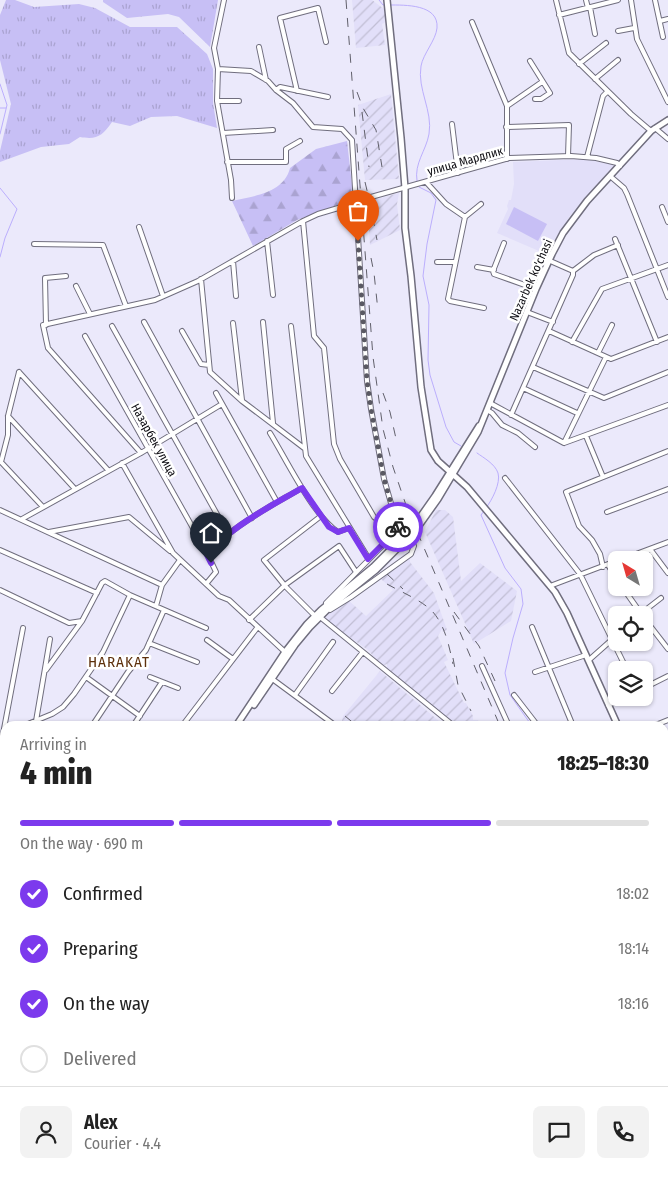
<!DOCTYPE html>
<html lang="en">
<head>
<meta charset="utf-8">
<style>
  :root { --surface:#fff; --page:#f2f2f2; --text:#222; --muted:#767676; --line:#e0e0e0; --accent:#7c3aed }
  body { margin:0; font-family:"Fira Sans Condensed",sans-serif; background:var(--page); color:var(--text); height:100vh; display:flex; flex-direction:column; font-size:19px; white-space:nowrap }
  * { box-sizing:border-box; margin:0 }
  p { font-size:16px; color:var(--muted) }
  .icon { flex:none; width:28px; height:28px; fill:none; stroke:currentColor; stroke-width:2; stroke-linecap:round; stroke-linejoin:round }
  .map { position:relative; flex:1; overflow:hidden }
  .details { position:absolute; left:0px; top:721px; width:669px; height:466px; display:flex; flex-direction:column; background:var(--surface); border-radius:15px 15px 0 0; box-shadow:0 1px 4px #0004 }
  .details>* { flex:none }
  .needle { width:32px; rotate:323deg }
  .buttons { position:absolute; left:608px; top:551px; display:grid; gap:10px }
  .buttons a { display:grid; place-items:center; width:45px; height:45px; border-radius:8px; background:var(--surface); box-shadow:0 1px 4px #0004; font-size:25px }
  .pin { position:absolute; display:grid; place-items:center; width:42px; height:42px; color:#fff; margin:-51px -21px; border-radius:50% 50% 50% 0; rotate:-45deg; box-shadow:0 0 5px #0007 }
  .pin .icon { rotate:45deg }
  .courier { position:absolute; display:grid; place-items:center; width:50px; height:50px; margin:-25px; border:4px solid #7c3aed; border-radius:50%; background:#fff; color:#222; box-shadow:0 1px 6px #0007 }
  .overview em { font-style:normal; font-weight:800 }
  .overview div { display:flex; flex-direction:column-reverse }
  .overview { display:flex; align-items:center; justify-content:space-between; height:85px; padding:0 20px }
  h1 { font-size:32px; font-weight:800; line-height:38px }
  .bar { display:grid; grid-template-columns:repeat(4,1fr); gap:8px 5px; align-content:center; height:60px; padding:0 20px }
  .bar i { height:6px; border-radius:4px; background:var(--line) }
  .bar .on { background:var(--accent) }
  .bar p { grid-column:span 4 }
  .line { display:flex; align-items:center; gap:12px; padding:0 20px; border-top:1px solid var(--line) }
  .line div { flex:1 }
  .round { display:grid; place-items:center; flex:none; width:52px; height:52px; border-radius:8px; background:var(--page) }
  ol { padding:0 20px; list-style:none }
  li { display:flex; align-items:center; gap:15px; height:55px }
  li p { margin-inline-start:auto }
  li .icon { padding:5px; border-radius:50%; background:var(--accent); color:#fff; stroke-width:4 }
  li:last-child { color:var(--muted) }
  li i { width:28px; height:28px; border:2px solid var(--line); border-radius:50% }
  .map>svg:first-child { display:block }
</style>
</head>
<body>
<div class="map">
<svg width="668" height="1187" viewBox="0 0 668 1187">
  <defs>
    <pattern id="industrial-furrows" width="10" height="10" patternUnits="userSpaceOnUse" patternTransform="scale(1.25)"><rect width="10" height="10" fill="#e2dff9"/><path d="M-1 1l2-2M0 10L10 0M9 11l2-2" fill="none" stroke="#c1bed4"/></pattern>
    <pattern id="grass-tufts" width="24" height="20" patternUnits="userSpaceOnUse" patternTransform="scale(1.25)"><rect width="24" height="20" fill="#c7bff5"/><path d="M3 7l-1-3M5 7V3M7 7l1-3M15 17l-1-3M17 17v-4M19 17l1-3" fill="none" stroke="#aaa3d1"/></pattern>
    <pattern id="forest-firs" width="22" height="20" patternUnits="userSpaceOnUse" patternTransform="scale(1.25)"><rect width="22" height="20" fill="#c7bff5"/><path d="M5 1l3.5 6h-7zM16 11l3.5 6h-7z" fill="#aaa3d1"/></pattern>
  </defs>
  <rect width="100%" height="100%" fill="#ebe9fb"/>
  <path fill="#e2dff9" d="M585,159L614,165L570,216L546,254L497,233L508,209L507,206L509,200H511L514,184L513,162Z"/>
  <path fill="url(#industrial-furrows)" d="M352,0H372L384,9L386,22L382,24L385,45L356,48Z
    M391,94L399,179L365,180L358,105Z
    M399,193L397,204L400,230L370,245L367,202Z
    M436,510H445L453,517L461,581L480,563L517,591L511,621L474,644L425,532Z
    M404,554L410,559V562L434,593L447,630L443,632L442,629L438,636L448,660L444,662L464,703H466L473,716V720H478L479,726H458L387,670V664L382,666L368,650L324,619L347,599L366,616L393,590L381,579Z
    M380,671L440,722L438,726H341L343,716Z
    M664,1177L668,1187H585V1183L664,1182Z"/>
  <path fill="url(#grass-tufts)" d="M6,0H15L34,7L79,4L95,8L130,27H177L207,54L213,69V103L217,128L177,116L151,117L130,126L112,122C102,136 97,140 80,137L69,144L41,147L0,162V151L11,104L0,60V15Z
    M103,0H218L210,47L179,17L168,14L127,18L103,2Z"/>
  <path fill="url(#forest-firs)" d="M347,141L352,185L351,200L297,220L253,246L232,201C254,196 284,193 290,168L316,149Z"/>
  <path fill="#c7bff5" d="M514,207L547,224L538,241L506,224Z"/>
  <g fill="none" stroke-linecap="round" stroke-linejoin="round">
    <path stroke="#bbaefd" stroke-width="1" d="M379,0L383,5H385
      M389,5C405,5 439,4 437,28C436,40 423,54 421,66C417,89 433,111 429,134C426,151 414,163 417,181
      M0,84L7,105L0,134
      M0,108H6
      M419,187L431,193L436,200L427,244L423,276L429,305L428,360L430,375L446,427L454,442L461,446
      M0,188L17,209L5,238L0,257
      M477,453C484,458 495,464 498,473C501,483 492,500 486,508
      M484,511L481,515L505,568L521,589L523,604L513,638L505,673L510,695L532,726
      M664,1085L668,1089
      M15,1187L17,1182"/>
    <path stroke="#cac8d8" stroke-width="5" stroke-dasharray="5 2.5" stroke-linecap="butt" d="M408,532L416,523"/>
    <defs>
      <path id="minor" d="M224,0L214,48L218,69L217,101L231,180L232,198
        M556,0L569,53L631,114L651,131
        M586,0L588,8
        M631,0L637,39L668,102
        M655,0L663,37
        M590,7L595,34
        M559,15L618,0
        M660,21L668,19
        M472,22L507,106V159
        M618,31L634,28
        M259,47L266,80
        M530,61L550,93L541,99H535
        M579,64L606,43
        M218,69L251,71L268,81L276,90L293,103L313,127L342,129L352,140L367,381L371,409L384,479L399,531
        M595,79L618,60
        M276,90L280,87L328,97
        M297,91L280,18L318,8L326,42
        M217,101H239
        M507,106L542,82
        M452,124L458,173
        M506,127L569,125L568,156
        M655,128L668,139
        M223,133L273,130
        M587,157L603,96L607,92
        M227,162H286V149L300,141
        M610,176L624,188L627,194L668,297
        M426,182L446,204L465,217
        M371,197L509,158L571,156L596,158L617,163L620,166
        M481,204L465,217L448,299L450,301L484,308
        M662,207L668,222
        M303,221L314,336L324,348L334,444L340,459L374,517L395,533
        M139,227L163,296
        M615,239L657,342
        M267,241L273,295
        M504,243L493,271L494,274L536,289
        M34,244L103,245L126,306
        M233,261L236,296
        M437,262H455
        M477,267L494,270
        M573,271L594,255L618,245
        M201,279L210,372L242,401L304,448
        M76,286L90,314
        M527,312L553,322
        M144,322L252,518
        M263,322L273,423
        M233,323L242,400
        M46,325L45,278L66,276
        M112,326L228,534
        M291,326L306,456L369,559
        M182,331L201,364L209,365
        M549,331L611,359L668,337
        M85,336L207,553
        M572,342L602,289L668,265
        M598,353L612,325
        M533,367L604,398L668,372
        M19,372L8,416V435L1,462L43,507
        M19,372L108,470
        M523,388L577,413
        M216,393L277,502
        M490,403L564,443L668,405
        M487,410L492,413L502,425L518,433L535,447
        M511,415L573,275V271L548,260
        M8,416L75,489
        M270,433C286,459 314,517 338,532L349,528
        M586,436L603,477
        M564,443L606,357
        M141,453L48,348L43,325L155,300L198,281L303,221L318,214L355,203
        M122,463L173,553L219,596L229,600L285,652
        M505,478L580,574L627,670
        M0,510L162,585
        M607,512L668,489
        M22,519L141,453L222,404
        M49,532L129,517L170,551
        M650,549L668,573
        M0,550L97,593
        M620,560L668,542
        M608,565L616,577
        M603,567L600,554L592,540L579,526L566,492L668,451
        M206,584L216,572L207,553C216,547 221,540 230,533C252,515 278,502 302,488
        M550,586L616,561
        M623,588L642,615
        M0,590L69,623L82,621L102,583L105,581L130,595L206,628
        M326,603L397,531
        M156,606L162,585L180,560
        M330,610L351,597L411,554L414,546L411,539
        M639,615L661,598
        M315,616L286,587L264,560L321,516
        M320,617L454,726
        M644,618L668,649
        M249,620L285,585L339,546L356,572
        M532,627L573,726
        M207,640L233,659
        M149,643L197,662
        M589,660L616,636
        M482,666L509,726
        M46,670L82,621
        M535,672L586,655
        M86,677L140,716
        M150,677L178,688
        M271,678L336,726
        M644,688L668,676
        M332,691L362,653
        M295,695L333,642
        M514,695L538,726
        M608,705L624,698
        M36,721L50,639
        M23,726L52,714L63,707L74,694L103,652L130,595
        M92,726L128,672L146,650L164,610
        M133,726L162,682
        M182,726L257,628
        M653,726L668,720
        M3,734L23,628
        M0,752L5,761
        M664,756L668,754
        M664,787L668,786
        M0,812L5,810
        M0,831L5,839
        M664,857L668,855
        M0,871L5,864
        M0,920L5,913
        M0,945L5,948
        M664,951H668
        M0,986L5,980
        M0,1032L5,1024
        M664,1079L668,1084
        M668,1115L664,1120L668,1129
        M558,1182L560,1187"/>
      <path id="major" d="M387,0L401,138L405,188V228L411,276L421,387L431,450L438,461L467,487L555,592L567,613L618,726
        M416,523L435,496L479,426
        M418,527L438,499L478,432L536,289L552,254L563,233L587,201L651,131L668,120
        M254,705L295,645L310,627L330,607L376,570L411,535
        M236,726L285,652L307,624L321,610L373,567L408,532
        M664,831L668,841
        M0,1123L5,1113"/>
    </defs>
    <use href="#minor" stroke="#706e7e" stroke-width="6"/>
    <use href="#major" stroke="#706e7e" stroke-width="8"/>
    <use href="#minor" stroke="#fff" stroke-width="4"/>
    <use href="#major" stroke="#fff" stroke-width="5"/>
    <path stroke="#61606b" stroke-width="1" stroke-dasharray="9 9" stroke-linecap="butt" d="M346,0L373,357L383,429L393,467L407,508L500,726
      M357,92L363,108L376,130L382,167
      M362,112L369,167
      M365,182L370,203L377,240
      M371,258L374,273L378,311
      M383,393L390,412L397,443
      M387,574L403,589
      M387,584C401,592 419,599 431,610C445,624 449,646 453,664
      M454,612L479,646L495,681
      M453,658L458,685L471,711
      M345,716L357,726
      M664,1123L668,1134
      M643,1182L646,1187
      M658,1182L660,1187"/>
    <defs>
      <path id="minor-bridge" d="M403,533L411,539"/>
    </defs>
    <use href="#minor-bridge" stroke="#706e7e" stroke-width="6" stroke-linecap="butt"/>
    <use href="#minor-bridge" stroke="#fff" stroke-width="4"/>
  </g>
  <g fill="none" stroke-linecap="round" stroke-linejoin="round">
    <path stroke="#5a5963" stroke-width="5" stroke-dasharray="0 9" d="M358,241L367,381L371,409L384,479L398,527"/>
    <path stroke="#7c3aed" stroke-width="6" d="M211,563L206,553C216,547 221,540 230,533C252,515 278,502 302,488L329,527L338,532L349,528L368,559L393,534L399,531L398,527"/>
  </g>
  <g text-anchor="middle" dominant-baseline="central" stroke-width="5" stroke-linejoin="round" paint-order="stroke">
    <g font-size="12" fill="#0c0b11" stroke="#fff">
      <text transform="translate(465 161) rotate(-16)">улица Мардлик</text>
      <text transform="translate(531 280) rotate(-66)">Nazarbek ko'chasi</text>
      <text transform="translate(154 440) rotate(61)">Назарбек улица</text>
    </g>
    <g font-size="15" letter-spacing="1" fill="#5d300c" stroke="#fff">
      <text x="119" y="662">HARAKAT</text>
    </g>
  </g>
</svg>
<div class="buttons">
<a><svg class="needle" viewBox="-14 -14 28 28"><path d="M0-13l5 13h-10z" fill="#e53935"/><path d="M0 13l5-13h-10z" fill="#767676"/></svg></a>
<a><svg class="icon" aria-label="locate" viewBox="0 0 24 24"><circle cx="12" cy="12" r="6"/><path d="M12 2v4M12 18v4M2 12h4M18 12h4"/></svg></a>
<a><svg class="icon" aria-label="layers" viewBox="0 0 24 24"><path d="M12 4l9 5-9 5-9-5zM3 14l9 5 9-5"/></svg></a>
</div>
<div class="pin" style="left:358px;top:241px;background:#ea580c"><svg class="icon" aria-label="bag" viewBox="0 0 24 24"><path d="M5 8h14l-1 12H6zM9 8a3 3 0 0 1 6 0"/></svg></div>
<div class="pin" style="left:211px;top:563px;background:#1f2937"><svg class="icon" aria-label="home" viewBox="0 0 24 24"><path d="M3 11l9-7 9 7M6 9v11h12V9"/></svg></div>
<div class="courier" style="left:398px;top:527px"><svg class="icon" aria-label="bike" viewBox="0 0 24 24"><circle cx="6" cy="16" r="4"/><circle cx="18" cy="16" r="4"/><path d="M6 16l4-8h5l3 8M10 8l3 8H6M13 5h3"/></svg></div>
<section class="details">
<div class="overview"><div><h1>4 min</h1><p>Arriving in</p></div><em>18:25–18:30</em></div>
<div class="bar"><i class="on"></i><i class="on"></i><i class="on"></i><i></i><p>On the way · 690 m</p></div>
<ol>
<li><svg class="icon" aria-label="check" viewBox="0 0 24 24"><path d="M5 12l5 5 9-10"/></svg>Confirmed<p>18:02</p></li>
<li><svg class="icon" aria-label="check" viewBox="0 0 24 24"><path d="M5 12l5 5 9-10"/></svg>Preparing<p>18:14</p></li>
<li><svg class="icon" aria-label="check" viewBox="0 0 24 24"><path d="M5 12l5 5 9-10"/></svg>On the way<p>18:16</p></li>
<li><i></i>Delivered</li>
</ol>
<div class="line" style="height:90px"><a class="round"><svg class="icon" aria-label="person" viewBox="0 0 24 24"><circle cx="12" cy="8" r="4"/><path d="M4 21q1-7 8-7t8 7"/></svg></a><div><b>Alex</b><p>Courier · 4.4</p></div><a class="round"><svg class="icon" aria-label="chat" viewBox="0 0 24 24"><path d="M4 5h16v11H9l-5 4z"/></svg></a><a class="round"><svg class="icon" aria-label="phone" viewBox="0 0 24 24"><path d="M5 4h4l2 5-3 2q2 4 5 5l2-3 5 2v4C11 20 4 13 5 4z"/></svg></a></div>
</section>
</div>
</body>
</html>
